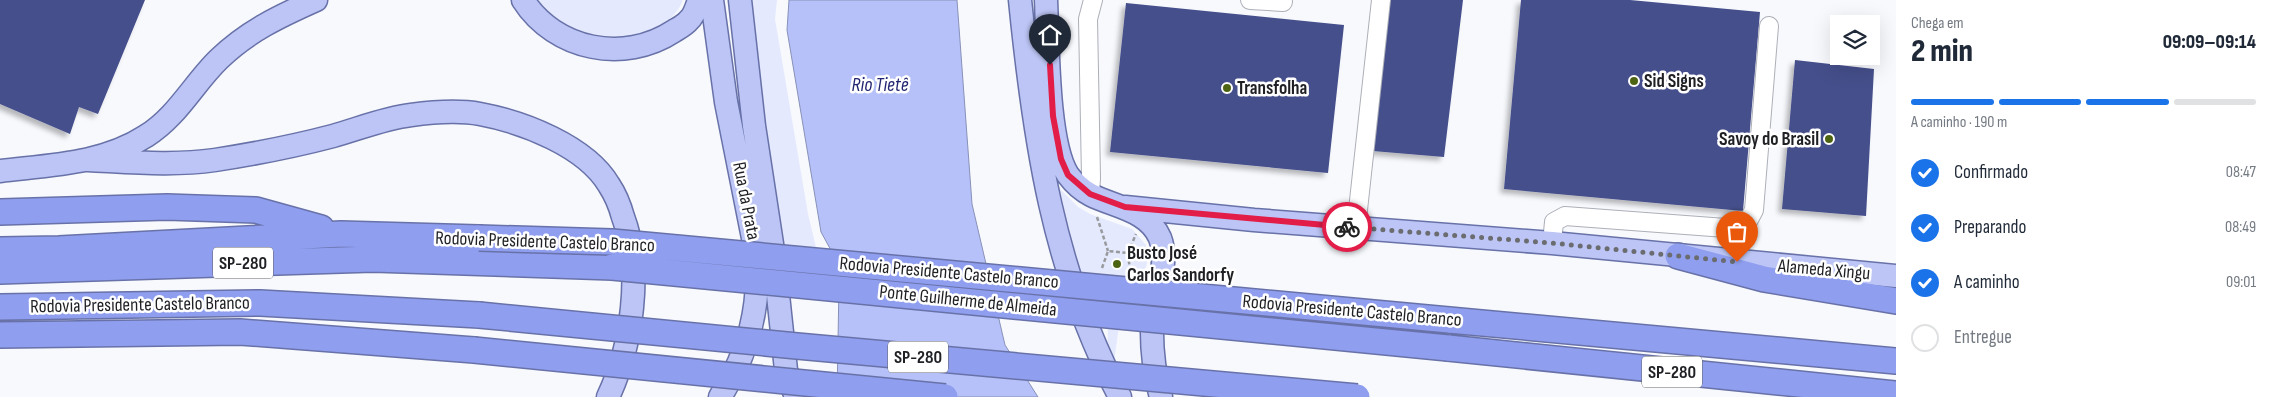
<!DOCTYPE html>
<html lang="pt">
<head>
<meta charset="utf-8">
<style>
  :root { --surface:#fff; --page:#f6f6f7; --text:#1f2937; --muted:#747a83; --line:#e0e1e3; --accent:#1a73e8 }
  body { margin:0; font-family:"Sofia Sans Condensed",sans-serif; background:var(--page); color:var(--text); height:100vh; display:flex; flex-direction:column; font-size:19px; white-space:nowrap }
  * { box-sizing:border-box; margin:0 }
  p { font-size:16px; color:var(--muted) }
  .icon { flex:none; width:28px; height:28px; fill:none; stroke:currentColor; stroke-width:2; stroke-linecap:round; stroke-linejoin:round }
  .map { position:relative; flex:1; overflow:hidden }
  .side { display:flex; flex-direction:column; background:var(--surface); width:375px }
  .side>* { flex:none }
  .controls { position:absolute; left:1830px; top:15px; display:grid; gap:10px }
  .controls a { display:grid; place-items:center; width:50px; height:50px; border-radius:0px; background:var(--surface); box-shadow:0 5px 20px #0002; font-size:25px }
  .pin { position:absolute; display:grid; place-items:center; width:42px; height:42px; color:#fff; margin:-51px -21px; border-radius:50% 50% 50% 0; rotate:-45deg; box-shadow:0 0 5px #0007 }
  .pin .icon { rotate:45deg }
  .courier { position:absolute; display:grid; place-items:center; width:50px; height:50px; margin:-25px; border:4px solid #e11d48; border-radius:50%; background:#fff; color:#222; box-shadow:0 1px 6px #0007 }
  .overview em { font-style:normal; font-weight:800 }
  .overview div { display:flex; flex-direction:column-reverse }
  .overview { display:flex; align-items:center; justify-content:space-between; height:85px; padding:0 15px }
  h1 { font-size:32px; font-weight:800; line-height:38px }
  .bar { display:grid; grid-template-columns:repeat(4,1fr); gap:8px 5px; align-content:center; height:60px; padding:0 15px }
  .bar i { height:6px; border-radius:4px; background:var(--line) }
  .bar .selected { background:var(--accent) }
  .bar p { grid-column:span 4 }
  ol { padding:0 15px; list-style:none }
  li { display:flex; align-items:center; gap:15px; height:55px }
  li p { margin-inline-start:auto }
  li .icon { padding:5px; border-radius:50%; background:var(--accent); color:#fff; stroke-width:4 }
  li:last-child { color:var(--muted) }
  li i { width:28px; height:28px; border:2px solid var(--line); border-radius:50% }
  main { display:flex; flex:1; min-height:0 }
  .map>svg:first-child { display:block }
</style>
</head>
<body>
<main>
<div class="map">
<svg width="1896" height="397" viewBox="0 0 1896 397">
  <defs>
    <filter id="shadow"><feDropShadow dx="-4" dy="4" stdDeviation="2.5" flood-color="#0004"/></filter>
  </defs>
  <rect width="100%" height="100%" fill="#f8f9fd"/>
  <path fill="#e4e9fe" d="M537,0H683C666,42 606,44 570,27C557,20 547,11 537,0Z
    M742,0H777L775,19L808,214L822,272L781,268Z
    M1059,188L1078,207L1090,214L1132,229L1146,245L1147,263L1142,282L1123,297L1114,362L1107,353L1108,328L1101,293L1084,279L1075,266L1055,189Z"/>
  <path fill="#b5c1f8" stroke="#8891b8" d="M789,0H957L972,204L1005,345L1038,397H837L839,284L833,254L821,232L787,30Z"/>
  <path fill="#454f8b" filter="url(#shadow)" d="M0,0H145L98,114L79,107L70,134L0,104Z
    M1387,0H1463L1444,157L1373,151Z
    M1521,0H1630L1760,12L1743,211L1504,189Z
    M1126,3L1344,25L1328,173L1110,152Z
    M1795,60L1874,69L1866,216L1782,209Z"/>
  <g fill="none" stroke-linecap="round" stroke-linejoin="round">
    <defs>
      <path id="minor" d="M1250,0L1283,2
        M1090,194L1091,178L1088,19L1093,0
        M1356,228L1381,0
        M1552,243L1554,222L1565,216L1739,229L1745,227L1754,210L1769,26"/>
      <path id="major" d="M523,0C555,50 624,64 674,31C679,28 685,25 689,20C694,16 697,6 699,0
        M712,0L726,102L756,253C761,306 749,352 720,397
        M740,0L754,126L774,257L786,370L796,397
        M1020,0C1034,140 1053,271 1120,397
        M1046,0C1048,42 1047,143 1068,175C1074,183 1083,191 1091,195C1115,207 1148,210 1160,238C1165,251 1164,269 1159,282C1158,287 1154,291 1154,296C1150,331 1151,363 1161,397
        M88,160C130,162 174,166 215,160C254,154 295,146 333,136C358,129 385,118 411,115C433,112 458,110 480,114C523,122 586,146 609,185C615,194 620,206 623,217C643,270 632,346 608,397
        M0,171C50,165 103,164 146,136C177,117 194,83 219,59C248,31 280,16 316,0
        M1125,207L1254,220L1552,243L1896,276
        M1076,293C1093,300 1118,308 1136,302C1142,300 1148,296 1154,293"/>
      <path id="highway" d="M0,212L167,207L256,210L321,228
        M0,250L59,249L341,234L479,238
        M1678,256L1764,279L1896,301
        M0,271L373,259L612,267
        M0,307L260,303L479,315
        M1449,320L1896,361
        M0,335L240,332L474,350
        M1448,348L1896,394"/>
    </defs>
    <use href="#minor" stroke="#adafb8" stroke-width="20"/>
    <use href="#major" stroke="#6872a8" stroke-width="25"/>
    <use href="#highway" stroke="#6872a8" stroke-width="28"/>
    <path stroke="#999a9e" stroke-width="2.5" stroke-dasharray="4 2.5" stroke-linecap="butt" d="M1097,217L1108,251
      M1128,253L1136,234
      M1102,268L1108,251L1128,253L1130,271"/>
    <use href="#minor" stroke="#fff" stroke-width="18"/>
    <use href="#major" stroke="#bcc5f5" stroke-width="22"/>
    <use href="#highway" stroke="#8f9eef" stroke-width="25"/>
    <defs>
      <path id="highway-bridge" d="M479,238L612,242L1449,320
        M612,267L1448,348
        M479,315L797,346L1357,397
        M474,350L945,397"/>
    </defs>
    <use href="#highway-bridge" stroke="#6872a8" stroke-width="28" stroke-linecap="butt"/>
    <use href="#highway-bridge" stroke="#8f9eef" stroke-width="25"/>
  </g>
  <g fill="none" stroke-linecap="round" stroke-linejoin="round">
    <path stroke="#6b6c70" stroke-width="5" stroke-dasharray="0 9" d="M1347,227L1552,243L1737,262"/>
    <path stroke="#e11d48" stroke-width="6" d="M1050,65L1053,116L1061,159L1068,175L1090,194L1125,207L1347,227"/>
  </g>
  <g fill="#4d6513" stroke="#fff" stroke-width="2">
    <circle cx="1634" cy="81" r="5"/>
    <circle cx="1227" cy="88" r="5"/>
    <circle cx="1829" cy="139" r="5"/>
    <circle cx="1117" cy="264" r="5"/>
  </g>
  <g text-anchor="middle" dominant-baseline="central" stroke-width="5" stroke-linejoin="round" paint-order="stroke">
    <g fill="#fff" stroke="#626366" stroke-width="1">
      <rect x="213" y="247.5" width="60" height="31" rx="4"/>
      <rect x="888" y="341.5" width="60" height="31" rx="4"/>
      <rect x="1642" y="356.5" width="60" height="31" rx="4"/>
    </g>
    <g font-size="18" font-weight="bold" fill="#1f2024">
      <text x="243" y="263">SP-280</text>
      <text x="918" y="357">SP-280</text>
      <text x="1672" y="372">SP-280</text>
    </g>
    <g font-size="19" font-weight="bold" fill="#1f2024" stroke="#fff" text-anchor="start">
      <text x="1644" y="81">Sid Signs</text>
      <text x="1237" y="88">Transfolha</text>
      <text x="1819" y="139" text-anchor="end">Savoy do Brasil</text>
      <text x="1127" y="253">Busto José<tspan x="1127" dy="22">Carlos Sandorfy</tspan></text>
    </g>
    <g font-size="19" fill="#1f2024" stroke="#fff">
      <text transform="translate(746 201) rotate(79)">Rua da Prata</text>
      <text transform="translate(545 242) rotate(2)">Rodovia Presidente Castelo Branco</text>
      <text transform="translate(1824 270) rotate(5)">Alameda Xingu</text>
      <text transform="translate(949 273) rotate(5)">Rodovia Presidente Castelo Branco</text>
      <text transform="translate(968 301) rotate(6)">Ponte Guilherme de Almeida</text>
      <text transform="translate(140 305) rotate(-1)">Rodovia Presidente Castelo Branco</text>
      <text transform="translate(1352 311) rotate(5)">Rodovia Presidente Castelo Branco</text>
    </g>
    <g font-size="20" font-style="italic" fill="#232672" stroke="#fff">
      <text x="880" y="85">Rio Tietê</text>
    </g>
  </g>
</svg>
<div class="controls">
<a><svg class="icon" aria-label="layers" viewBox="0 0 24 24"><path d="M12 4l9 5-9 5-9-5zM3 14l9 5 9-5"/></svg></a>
</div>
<div class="pin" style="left:1737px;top:262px;background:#ea580c"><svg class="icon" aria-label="bag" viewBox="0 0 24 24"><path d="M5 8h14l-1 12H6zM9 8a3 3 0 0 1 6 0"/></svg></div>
<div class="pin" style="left:1050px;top:65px;background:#1f2937"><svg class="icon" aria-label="home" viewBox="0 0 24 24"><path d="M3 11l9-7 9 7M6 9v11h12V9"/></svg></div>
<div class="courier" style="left:1347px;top:227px"><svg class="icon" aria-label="bike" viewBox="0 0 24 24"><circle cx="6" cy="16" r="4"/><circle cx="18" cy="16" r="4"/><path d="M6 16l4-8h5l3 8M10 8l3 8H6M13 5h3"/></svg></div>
</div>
<section class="side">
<div class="overview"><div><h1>2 min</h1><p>Chega em</p></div><em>09:09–09:14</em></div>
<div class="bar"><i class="selected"></i><i class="selected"></i><i class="selected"></i><i></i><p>A caminho · 190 m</p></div>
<ol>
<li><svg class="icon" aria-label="check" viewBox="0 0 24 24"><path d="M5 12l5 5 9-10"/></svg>Confirmado<p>08:47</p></li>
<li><svg class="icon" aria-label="check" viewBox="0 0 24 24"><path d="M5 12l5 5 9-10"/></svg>Preparando<p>08:49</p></li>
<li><svg class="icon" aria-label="check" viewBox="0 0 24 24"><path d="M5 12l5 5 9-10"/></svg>A caminho<p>09:01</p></li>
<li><i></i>Entregue</li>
</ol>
</section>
</main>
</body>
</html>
